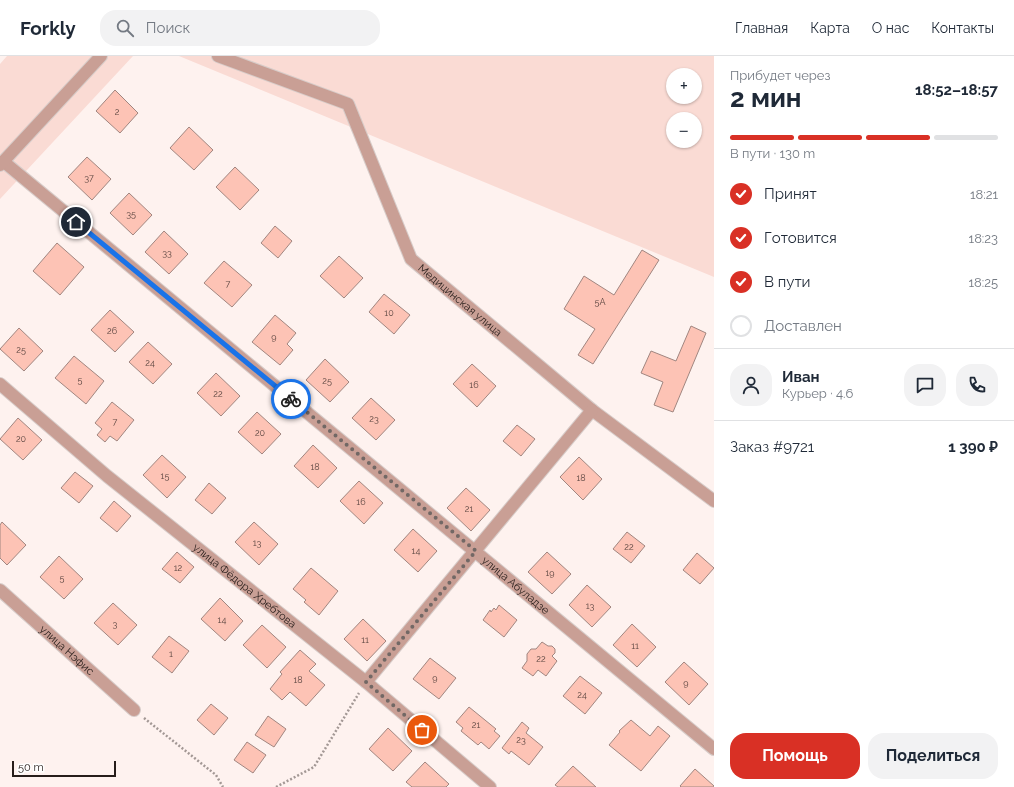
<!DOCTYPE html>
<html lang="ru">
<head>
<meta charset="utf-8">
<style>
  :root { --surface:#fff; --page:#f2f2f3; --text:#1f2937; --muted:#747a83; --line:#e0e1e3; --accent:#d93025 }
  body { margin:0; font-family:Raleway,sans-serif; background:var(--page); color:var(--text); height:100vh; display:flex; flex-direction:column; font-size:15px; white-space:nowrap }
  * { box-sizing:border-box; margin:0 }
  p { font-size:13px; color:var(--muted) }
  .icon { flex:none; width:22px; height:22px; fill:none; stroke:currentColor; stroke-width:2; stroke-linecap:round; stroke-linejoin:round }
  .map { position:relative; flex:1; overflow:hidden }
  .drawer { display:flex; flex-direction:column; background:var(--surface); width:300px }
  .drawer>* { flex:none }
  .tools { position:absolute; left:666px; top:12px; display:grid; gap:8px }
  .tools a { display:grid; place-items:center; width:36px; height:36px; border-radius:50%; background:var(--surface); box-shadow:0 1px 3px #0004; font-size:20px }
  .scale { position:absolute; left:12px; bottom:10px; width:104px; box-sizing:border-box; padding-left:4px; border:2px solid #271d1a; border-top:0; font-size:11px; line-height:14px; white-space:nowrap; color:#271d1a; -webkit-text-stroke:3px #fff; paint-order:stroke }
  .pin { position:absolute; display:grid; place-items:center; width:34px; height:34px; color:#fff; margin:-17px; border:2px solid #fff; border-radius:50%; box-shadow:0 1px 4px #0007 }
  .courier { position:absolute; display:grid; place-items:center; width:40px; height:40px; margin:-20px; border:3px solid #1a73e8; border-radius:50%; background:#fff; color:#222; box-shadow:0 1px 5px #0007 }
  .summary em { font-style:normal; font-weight:700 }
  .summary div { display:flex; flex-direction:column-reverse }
  .summary { display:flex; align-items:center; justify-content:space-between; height:68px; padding:0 16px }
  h1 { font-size:26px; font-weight:700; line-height:30px }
  .bar { display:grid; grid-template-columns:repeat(4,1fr); gap:6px 4px; align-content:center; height:48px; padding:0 16px }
  .bar i { height:5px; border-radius:3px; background:var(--line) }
  .bar .current { background:var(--accent) }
  .bar p { grid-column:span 4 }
  .line { display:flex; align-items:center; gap:10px; padding:0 16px; border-top:1px solid var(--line) }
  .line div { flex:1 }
  .round { display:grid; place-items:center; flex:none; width:42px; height:42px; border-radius:16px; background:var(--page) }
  ol { padding:0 16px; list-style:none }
  li { display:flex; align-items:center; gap:12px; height:44px }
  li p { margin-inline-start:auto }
  li .icon { padding:4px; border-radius:50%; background:var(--accent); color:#fff; stroke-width:4 }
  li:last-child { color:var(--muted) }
  li i { width:22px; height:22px; border:2px solid var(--line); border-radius:50% }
  .cta { display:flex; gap:8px; margin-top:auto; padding:8px 16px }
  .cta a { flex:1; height:46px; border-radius:16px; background:var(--accent); color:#fff; font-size:16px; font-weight:700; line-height:46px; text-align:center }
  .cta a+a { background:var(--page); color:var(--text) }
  header { display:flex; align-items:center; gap:24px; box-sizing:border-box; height:56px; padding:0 20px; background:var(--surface); border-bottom:1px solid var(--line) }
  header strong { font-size:19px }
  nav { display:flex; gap:22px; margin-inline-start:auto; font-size:14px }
  .search { width:280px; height:36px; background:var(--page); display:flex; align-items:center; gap:10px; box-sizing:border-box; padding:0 14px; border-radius:16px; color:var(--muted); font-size:15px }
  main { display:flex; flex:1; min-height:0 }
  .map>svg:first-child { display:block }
</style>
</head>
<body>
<header>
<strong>Forkly</strong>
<div class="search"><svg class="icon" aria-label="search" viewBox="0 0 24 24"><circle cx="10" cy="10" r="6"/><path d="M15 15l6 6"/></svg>Поиск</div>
<nav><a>Главная</a><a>Карта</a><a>О нас</a><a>Контакты</a></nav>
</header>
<main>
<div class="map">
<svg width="714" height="731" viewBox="0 0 714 731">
  <rect width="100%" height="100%" fill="#fef2ef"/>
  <path fill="#fadbd4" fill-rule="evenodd" d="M7,0H133L0,143V8Z
    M179,0H714V221ZM673,19H695V41H673ZM673,63H695V85H673Z"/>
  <path fill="#fdc3b5" stroke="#a18680" d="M115,34L138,57L120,77L96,55Z
    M189,71L213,94L194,114L170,92Z
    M87,101L111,123L92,144L68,121Z
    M235,111L259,134L240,154L216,131Z
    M129,137L152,159L133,179L110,157Z
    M275,170L292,185L278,202L261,187Z
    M164,175L188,198L169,218L145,196Z
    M57,187L84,211L60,239L33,215Z
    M642,194L659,204L593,308L578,299L595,273L564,253L584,220L614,239Z
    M339,200L363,222L344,242L320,220Z
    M224,205L252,229L232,251L204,227Z
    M384,238L410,259L394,278L369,256Z
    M110,254L134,276L115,296L91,274Z
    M275,259L296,277L287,288L293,294L280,309L252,286Z
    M691,270L706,277L673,356L654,349L663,326L641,317L651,295L676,305Z
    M19,272L43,295L24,315L0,293Z
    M148,286L172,308L153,328L129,306Z
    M74,300L104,325L86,348L55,322Z
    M325,303L349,326L330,346L306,324Z
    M472,308L496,330L477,351L453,328Z
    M216,317L240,340L221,360L197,337Z
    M371,342L395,364L376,384L352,362Z
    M112,346L134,364L117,385L110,380L105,386L97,379L102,373L95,367Z
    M257,356L281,378L262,398L238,376Z
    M18,362L42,384L23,404L0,383Z
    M517,369L535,383L521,400L503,385Z
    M313,389L337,412L318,432L294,410Z
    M162,399L186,421L167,442L143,419Z
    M579,401L602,423L583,444L560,421Z
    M75,416L93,430L79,447L61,432Z
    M359,425L383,447L364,468L340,445Z
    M209,427L226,442L212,458L195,444Z
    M466,432L490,454L471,475L447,452Z
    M114,445L131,460L117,476L100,462Z
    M2,466L26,489L7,509L0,502V469Z
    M254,466L278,488L259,509L235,486Z
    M413,473L437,495L418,516L394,494Z
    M627,476L645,490L631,507L613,493Z
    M177,496L194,511L180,527L162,513Z
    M547,496L571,518L552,538L528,516Z
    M697,497L714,512L700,528L683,514Z
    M59,500L83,523L64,543L40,521Z
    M311,512L338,535L319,559L304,546L306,544L293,533Z
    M587,529L611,551L592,571L569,549Z
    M220,542L243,565L225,585L201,563Z
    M113,547L137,569L118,589L94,567Z
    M499,549L517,564L504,581L483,564L490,554L491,556L494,552L496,554Z
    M363,563L386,585L367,605L344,583Z
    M632,568L656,591L637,611L613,589Z
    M262,569L286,591L267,612L243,589Z
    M169,580L189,595L172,617L152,601Z
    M542,586L548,590H552L555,593V597L552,600L557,605L546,620L538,614L533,620L522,612L527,605V598L531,593H536Z
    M300,594L316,608L309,615L325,629L306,650L290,636L282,644L270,633L282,618L280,616Z
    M430,602L456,622L439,643L413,623Z
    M684,606L708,628L689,649L665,626Z
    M580,620L602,637L585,658L563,640Z
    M211,648L228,662L214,679L197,664Z
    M469,651L496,673L494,675L500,680L489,693L481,686L478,689L461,675L463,672L456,666Z
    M268,660L286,673L274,691L255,679Z
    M631,664L650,680L658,670L670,680L641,715L609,689L620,676L619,675Z
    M522,666L529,672L526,677L543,691L529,709L511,695L509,698L502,692Z
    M388,672L412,695L393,715L369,693Z
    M247,686L266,699L253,717L234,704Z
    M425,706L449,728L446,731H412L406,726Z
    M573,710L596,731H558L555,729Z
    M695,713L714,730V731H681L680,730Z"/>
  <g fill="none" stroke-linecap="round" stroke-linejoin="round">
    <defs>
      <g id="minor">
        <path id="s1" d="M218,0L348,48L411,203L592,354L714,445"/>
        <path id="s2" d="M4,106L714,693"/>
        <path d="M0,109L101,0"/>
        <path id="s3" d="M0,328L107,420L366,626L490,731"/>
        <path id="s4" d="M0,534L134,654"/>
        <path d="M366,626L592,354"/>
      </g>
    </defs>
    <use href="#minor" stroke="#d7ccc9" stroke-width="14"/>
    <path stroke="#a39895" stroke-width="2.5" stroke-dasharray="2 2" stroke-linecap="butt" d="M144,662L216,719L223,731
      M276,731L314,711L359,637"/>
    <use href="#minor" stroke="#c99f95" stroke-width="12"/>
  </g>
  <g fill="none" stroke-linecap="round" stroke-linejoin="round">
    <path stroke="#726865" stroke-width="4" stroke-dasharray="0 7.2" d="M291,343L476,495L366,626L422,674"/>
    <path stroke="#1a73e8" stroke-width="5" d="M76,166L291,343"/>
  </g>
  <g text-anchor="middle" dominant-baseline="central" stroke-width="3.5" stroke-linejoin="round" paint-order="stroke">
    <g font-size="9" fill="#5c4641">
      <text x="117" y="56">2</text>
      <text x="89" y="122">37</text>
      <text x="131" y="158">35</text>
      <text x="167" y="197">33</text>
      <text x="228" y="228">7</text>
      <text x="600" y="246">5А</text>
      <text x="389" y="257">10</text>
      <text x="112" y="275">26</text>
      <text x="274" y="281">9</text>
      <text x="21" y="294">25</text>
      <text x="150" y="307">24</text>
      <text x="80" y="324">5</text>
      <text x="327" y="325">25</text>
      <text x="474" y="329">16</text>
      <text x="218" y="338">22</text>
      <text x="374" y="363">23</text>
      <text x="115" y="366">7</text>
      <text x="260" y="377">20</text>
      <text x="21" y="383">20</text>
      <text x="315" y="411">18</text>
      <text x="165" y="420">15</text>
      <text x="581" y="422">18</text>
      <text x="361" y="446">16</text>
      <text x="469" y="453">21</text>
      <text x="257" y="487">13</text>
      <text x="629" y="491">22</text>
      <text x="416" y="495">14</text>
      <text x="178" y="512">12</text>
      <text x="550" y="517">19</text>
      <text x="62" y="522">5</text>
      <text x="590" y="550">13</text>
      <text x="222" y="564">14</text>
      <text x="115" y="568">3</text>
      <text x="365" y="584">11</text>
      <text x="635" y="590">11</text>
      <text x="171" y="598">1</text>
      <text x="541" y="603">22</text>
      <text x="435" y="622">9</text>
      <text x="298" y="624">18</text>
      <text x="686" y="627">9</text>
      <text x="582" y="639">24</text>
      <text x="476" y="669">21</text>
      <text x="521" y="684">23</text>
    </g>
    <g font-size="11" fill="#271d1a" stroke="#fff">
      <text stroke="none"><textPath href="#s1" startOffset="370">Медицинская улица</textPath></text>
      <text stroke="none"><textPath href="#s2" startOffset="664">улица Абуладзе</textPath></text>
      <text stroke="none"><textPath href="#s3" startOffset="317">улица Фёдора Хребтова</textPath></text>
      <text stroke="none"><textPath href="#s4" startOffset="90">улица Нэфис</textPath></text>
    </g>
  </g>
</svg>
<div class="tools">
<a>+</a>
<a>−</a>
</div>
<div class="scale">50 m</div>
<div class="pin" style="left:422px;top:674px;background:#ea580c"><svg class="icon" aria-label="bag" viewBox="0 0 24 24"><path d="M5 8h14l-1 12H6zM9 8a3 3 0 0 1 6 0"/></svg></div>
<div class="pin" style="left:76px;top:166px;background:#1f2937"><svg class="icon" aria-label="home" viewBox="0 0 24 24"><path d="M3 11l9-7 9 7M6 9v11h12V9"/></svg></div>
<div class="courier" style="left:291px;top:343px"><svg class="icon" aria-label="bike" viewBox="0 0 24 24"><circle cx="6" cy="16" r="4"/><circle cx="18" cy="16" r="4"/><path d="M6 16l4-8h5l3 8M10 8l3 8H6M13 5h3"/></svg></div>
</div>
<section class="drawer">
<div class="summary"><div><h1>2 мин</h1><p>Прибудет через</p></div><em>18:52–18:57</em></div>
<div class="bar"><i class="current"></i><i class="current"></i><i class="current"></i><i></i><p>В пути · 130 m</p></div>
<ol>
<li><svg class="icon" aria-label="check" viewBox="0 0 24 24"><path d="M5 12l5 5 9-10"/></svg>Принят<p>18:21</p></li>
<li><svg class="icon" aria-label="check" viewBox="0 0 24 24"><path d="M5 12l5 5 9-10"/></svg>Готовится<p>18:23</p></li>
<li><svg class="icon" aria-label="check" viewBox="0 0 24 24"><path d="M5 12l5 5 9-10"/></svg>В пути<p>18:25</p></li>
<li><i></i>Доставлен</li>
</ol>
<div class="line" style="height:72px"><a class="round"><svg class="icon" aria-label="person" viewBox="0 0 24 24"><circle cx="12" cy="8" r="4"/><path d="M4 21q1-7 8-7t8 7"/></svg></a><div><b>Иван</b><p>Курьер · 4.6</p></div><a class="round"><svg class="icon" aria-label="chat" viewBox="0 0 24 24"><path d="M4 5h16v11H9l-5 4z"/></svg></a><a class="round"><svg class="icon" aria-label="phone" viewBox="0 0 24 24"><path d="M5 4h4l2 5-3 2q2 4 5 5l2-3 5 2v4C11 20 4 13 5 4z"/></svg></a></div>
<div class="line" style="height:52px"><div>Заказ #9721</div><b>1 390 ₽</b></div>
<div class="cta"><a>Помощь</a><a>Поделиться</a></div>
</section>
</main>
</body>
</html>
